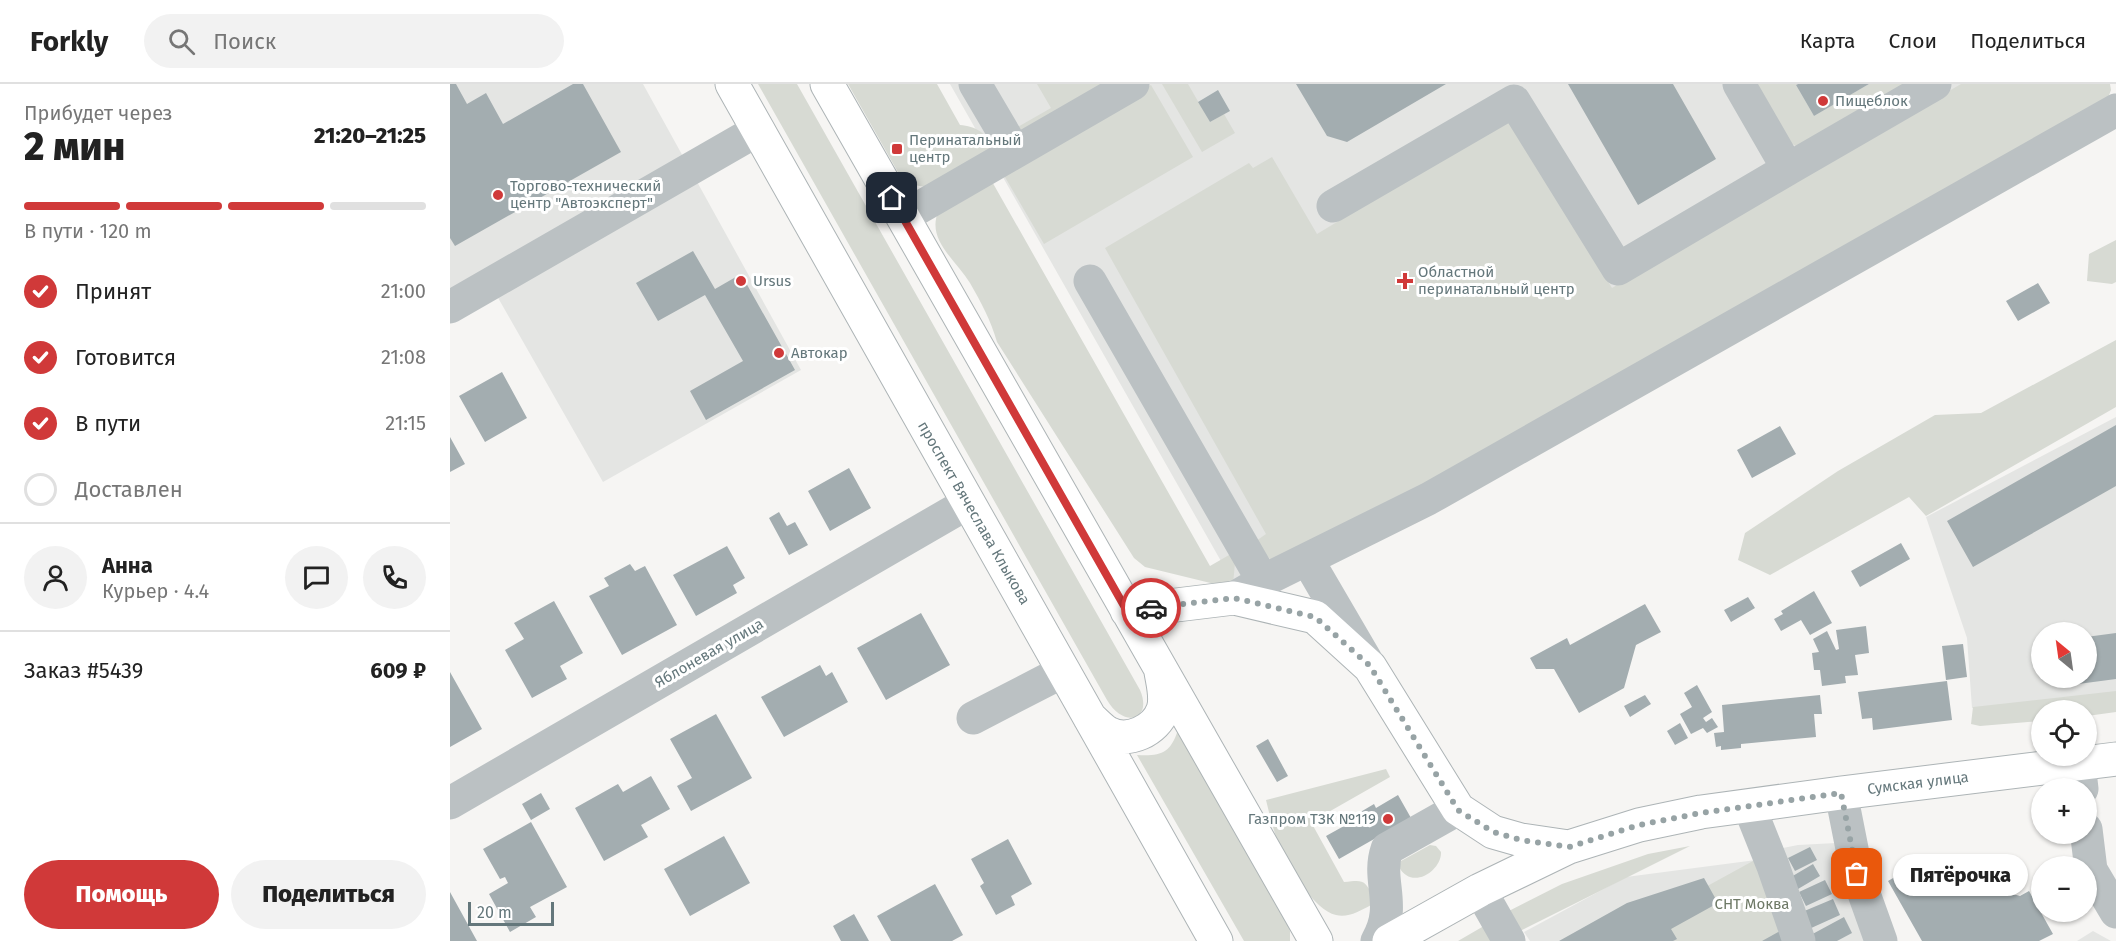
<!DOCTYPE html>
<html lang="ru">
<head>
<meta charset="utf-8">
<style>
  :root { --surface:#fff; --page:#f2f2f2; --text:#222; --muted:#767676; --line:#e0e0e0; --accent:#d03939 }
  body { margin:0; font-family:"Fira Sans",sans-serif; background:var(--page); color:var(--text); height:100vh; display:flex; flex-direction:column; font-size:22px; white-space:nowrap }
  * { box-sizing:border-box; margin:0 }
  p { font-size:20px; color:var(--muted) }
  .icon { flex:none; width:33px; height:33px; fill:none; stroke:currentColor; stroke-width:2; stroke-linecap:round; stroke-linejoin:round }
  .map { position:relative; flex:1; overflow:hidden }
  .panel { display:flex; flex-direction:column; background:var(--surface); width:450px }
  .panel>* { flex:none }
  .needle { width:39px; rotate:331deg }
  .buttons { position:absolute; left:1581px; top:538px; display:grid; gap:12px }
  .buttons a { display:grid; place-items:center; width:66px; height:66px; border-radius:50%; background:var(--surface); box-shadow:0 2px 4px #0004; font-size:30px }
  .scale { position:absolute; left:18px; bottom:15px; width:86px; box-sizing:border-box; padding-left:6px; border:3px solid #64777b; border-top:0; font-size:16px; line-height:21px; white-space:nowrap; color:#64777b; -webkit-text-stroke:4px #fff; paint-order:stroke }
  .pin { position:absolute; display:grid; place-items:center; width:51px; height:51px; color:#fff; margin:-26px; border-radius:12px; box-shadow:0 3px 9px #0006 }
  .courier { position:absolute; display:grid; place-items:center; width:60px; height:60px; margin:-30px; border:4px solid #d03939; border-radius:50%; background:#fff; color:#222; box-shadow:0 2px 8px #0007 }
  .bubble { position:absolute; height:42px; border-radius:21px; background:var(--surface); box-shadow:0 2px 4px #0004; font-size:20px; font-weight:800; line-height:42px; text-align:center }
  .headline em { font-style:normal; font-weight:800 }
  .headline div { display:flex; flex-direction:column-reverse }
  .headline { display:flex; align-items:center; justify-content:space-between; height:102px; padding:0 24px }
  h1 { font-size:39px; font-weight:800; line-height:45px }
  .bar { display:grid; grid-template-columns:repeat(4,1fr); gap:9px 6px; align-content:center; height:72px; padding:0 24px }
  .bar i { height:8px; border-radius:4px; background:var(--line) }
  .bar .current { background:var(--accent) }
  .bar p { grid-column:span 4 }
  .line { display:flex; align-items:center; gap:15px; padding:0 24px; border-top:2px solid var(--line) }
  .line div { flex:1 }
  .round { display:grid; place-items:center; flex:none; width:63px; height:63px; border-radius:32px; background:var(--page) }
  ol { padding:0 24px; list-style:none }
  li { display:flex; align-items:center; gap:18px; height:66px }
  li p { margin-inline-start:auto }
  li .icon { padding:6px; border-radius:50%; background:var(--accent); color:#fff; stroke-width:4 }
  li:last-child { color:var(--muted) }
  li i { width:33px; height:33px; border:3px solid var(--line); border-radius:50% }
  .button { display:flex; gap:12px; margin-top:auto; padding:12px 24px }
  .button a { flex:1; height:69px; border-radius:36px; background:var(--accent); color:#fff; font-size:24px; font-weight:800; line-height:69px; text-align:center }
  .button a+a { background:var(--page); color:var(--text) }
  header { display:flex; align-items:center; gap:36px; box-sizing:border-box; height:84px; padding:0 30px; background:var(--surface); border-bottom:2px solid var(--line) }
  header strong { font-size:28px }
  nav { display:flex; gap:33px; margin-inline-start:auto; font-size:21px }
  .search { width:420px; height:54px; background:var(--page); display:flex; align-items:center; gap:15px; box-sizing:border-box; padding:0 21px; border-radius:33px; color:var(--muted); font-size:22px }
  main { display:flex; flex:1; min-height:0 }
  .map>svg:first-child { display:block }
</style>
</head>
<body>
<header>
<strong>Forkly</strong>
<div class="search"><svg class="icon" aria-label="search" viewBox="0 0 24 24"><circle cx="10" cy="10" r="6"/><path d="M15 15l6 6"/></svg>Поиск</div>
<nav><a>Карта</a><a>Слои</a><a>Поделиться</a></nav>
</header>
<main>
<section class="panel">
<div class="headline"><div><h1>2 мин</h1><p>Прибудет через</p></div><em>21:20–21:25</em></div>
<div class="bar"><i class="current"></i><i class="current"></i><i class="current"></i><i></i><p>В пути · 120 m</p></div>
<ol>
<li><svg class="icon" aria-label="check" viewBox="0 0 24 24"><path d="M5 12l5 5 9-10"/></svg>Принят<p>21:00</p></li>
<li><svg class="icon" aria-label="check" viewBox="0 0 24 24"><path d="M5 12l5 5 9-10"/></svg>Готовится<p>21:08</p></li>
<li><svg class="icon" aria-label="check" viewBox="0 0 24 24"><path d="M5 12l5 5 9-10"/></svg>В пути<p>21:15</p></li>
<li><i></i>Доставлен</li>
</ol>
<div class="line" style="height:108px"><a class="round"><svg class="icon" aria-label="person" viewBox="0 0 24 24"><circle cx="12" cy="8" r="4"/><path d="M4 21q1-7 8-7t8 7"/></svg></a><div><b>Анна</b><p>Курьер · 4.4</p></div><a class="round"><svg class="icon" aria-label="chat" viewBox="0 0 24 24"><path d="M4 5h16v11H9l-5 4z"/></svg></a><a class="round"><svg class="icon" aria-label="phone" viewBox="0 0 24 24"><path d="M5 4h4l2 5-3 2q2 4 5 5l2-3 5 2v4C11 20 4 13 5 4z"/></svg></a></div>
<div class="line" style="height:78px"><div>Заказ #5439</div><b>609 ₽</b></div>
<div class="button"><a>Помощь</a><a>Поделиться</a></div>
</section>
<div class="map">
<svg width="1666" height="857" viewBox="0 0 1666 857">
  <rect width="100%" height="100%" fill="#f6f5f3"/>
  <path fill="#e4e5e3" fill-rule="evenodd" d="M0,0H193L351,286L153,398L35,191L0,211Z
    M500,0H1633L784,500Z
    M1666,333V608L1522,624L1517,554L1476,433ZM1592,549H1636V594H1592Z
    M1405,758L1443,857H1354L1323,766L1348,761Z
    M1306,776L1260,857H1080L1074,848L1176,793Z
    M1643,847L1661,857H1627Z"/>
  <path fill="#d7dad3" d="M308,0H347L690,606C703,636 674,645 657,616Z
    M398,0H487L510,41C525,42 538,49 541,64L477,103C464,102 458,99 449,90Z
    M587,0H655L571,48L566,44L601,24Z
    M712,0H738L760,38L774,30L785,49L752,68Z
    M1304,0H1348L1346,1L1364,32L1419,0H1460L1346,62L1340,59Z
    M1511,0H1660L1661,6L1658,14L981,406L821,476L813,468L806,457L816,450L655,164L799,79L803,84L822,73L867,150L1060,34L1162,204Z
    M701,1L743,73L594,160L552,88Z
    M540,94L760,482L786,467L783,501L777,503L695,483L684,474L547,258C541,237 531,218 520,199C506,176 475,155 489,126Z
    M1666,156V198L1662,200L1637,197L1639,170Z
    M1666,256V323L1476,432L1459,413L1320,491L1288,476L1295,449L1388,387L1485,331L1531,329Z
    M1666,607V628L1637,632L1636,627H1592L1591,637L1530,642L1521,640L1523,623Z
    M728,646L833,830L840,847V857H794L687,671C711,672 720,670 728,646Z
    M936,685L940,693L861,738L894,798C913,796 914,795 923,812L921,821C910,827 898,834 886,831C864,826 839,784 831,765C824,750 820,732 816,716Z
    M980,761L986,762L991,768C992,786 962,807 949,783L951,777Z
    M1240,762L1064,850L1051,831L1112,800L1198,770Z
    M1323,766L1354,857H1157Z
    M1039,839L1049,857H1008Z"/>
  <path fill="#a3adb0" d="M0,0H6L17,20L36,9L53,40L123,0H133L171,68L5,162L0,154Z
    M846,0H996L897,58L877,52Z
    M1118,0H1223L1266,75L1188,121Z
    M1348,0H1419L1364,32L1346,1Z
    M768,6L780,27L760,38L748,18Z
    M243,167L265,205L291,190L345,286L256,336L240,307L293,277L255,211L208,237L186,199Z
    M1588,199L1600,219L1568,237L1556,217Z
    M52,288L77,334L35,358L9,312Z
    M1666,341V402L1523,483L1497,437Z
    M1330,342L1346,370L1302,394L1287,366Z
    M0,353L15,380L0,388Z
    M399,384L421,424L380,447L358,407Z
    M329,428L337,442L345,438L358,461L339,471L319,434Z
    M1451,459L1460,475L1410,503L1401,487Z
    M277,462L295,494L283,501L287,509L246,532L223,491Z
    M180,480L185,487L195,482L227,541L172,571L139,512L159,502L154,494Z
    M1364,507L1382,539L1360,551L1351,536L1331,547L1324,535L1333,530L1331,527Z
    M1298,513L1305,524L1281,538L1274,526Z
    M104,517L133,569L110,582L117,595L82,614L55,566L74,555L64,539Z
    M1195,520L1211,548L1186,561L1174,604L1129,629L1104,585H1086L1080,574L1117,554L1120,561Z
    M471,529L500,581L436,616L407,564Z
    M1416,542L1419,569L1405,571L1408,591L1395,592L1396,599L1372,602L1370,586H1364L1362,569L1369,568L1363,555L1377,547L1386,566L1389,565L1386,546Z
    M1666,549V595L1613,602L1612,594H1636V553Z
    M1513,560L1517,593L1496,596L1492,562Z
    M370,581L376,592L382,588L398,618L334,653L311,613Z
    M0,588L32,645L0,663Z
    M1497,597L1502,636L1423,646L1422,634L1412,635L1408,608Z
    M1247,601L1262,628L1253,634L1256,638L1262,634L1268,643L1257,649L1253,644L1241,650L1230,630L1242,623L1234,609Z
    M1195,611L1201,620L1180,633L1174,622Z
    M1370,611L1372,630H1364L1366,653L1291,660V664L1271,666V662L1266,663L1264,649L1274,648L1272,621Z
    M266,630L302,694L241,727L227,702L242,694L220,655Z
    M1230,639L1238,654L1225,661L1217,647Z
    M818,655L838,692L827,698L806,662Z
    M201,692L220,725L191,741L198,753L154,777L125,724L168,700L173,708Z
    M91,709L100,725L81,736L72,720Z
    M948,711L961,734L889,775L876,752L894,742L892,739L924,720L926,724Z
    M81,738L117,803L80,823L86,833L60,848L39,810L58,799L55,793L50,795L33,765Z
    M274,752L300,799L240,832L214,785Z
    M558,755L582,800L561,812L565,821L546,831L530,802L534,799L521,775Z
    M1360,763L1367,776L1345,787L1338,774Z
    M1363,780L1370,792L1348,805L1341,793Z
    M1462,783L1473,802L1493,791L1570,812L1579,807L1603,850L1589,857H1472L1438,797Z
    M1254,794L1268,819L1221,845L1227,855L1223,857H1109L1177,819Z
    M1375,796L1382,810L1356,822L1349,808Z
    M485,800L513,851L502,857H441L427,832Z
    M0,808L27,857H0Z
    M1383,815L1390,831L1359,845L1352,828Z
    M404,830L419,857H391L383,842Z
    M1394,833L1402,849L1387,857H1359L1357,853Z
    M1332,846L1338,857H1312Z"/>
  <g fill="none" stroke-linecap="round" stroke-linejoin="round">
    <defs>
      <path id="major" d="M282,0L766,857
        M377,0L866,857
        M677,527L784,514L865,533L920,583L1008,725L1043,748L1071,756L1119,763
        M640,634C646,639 652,646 658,649C678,660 706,646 713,626C717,614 713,600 711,588
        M939,857L1030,806L1119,763L1189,741L1251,728L1391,709L1666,675"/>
    </defs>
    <use href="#major" stroke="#adb4b6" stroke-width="35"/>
    <path stroke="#bbc1c3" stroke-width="33" d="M525,0L565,68
      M1338,85L1485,0
      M883,122L1064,17L1168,185L1338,85L1289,0
      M453,133L683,0
      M640,197L813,497
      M0,223L308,46
      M857,475L916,576
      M784,514L813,497L978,415L1666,26
      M523,634L614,587
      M1629,679L1632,705
      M1391,709L1407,790L1431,857
      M0,719L518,419
      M1299,722L1323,782L1349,857
      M1636,745L1641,786L1666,828
      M1030,806L1059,857
      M927,857C948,821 926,797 937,765L1008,725"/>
    <use href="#major" stroke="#fff" stroke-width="33"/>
  </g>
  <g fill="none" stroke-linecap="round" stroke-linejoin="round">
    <path stroke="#97a3a5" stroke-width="6" stroke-dasharray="0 10.8" d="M701,524L784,514L865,533L920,582L1008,726L1043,748L1071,756L1119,763L1189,741L1251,729L1391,709L1407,790"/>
    <path stroke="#d03939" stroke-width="8" d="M442,114L677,527L701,524"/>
  </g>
  <g fill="#d03939" stroke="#fff" stroke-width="2">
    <circle cx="1373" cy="17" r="6"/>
    <rect x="441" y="59" width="12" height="12" rx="3"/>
    <circle cx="48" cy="111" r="6"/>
    <circle cx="291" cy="197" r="6"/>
    <path d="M952 188h6v6h6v6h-6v6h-6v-6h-6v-6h6z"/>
    <circle cx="329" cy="269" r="6"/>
    <circle cx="938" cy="735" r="6"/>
  </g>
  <g text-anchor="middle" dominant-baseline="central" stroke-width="6" stroke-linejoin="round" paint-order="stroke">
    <g font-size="15" fill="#64777b" stroke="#fff" text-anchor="start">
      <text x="1385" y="17">Пищеблок</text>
      <text x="459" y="56">Перинатальный<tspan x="459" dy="17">центр</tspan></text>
      <text x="60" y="102">Торгово-технический<tspan x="60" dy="17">центр "Автоэксперт"</tspan></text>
      <text x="968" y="188">Областной<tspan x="968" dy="17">перинатальный центр</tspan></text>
      <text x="303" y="197">Ursus</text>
      <text x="341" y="269">Автокар</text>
      <text x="926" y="735" text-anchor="end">Газпром ТЗК №119</text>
    </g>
    <g font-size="15" fill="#64777b" stroke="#fff">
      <text transform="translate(524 429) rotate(60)">проспект Вячеслава Клыкова</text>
      <text transform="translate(259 569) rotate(-30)">Яблоневая улица</text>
      <text transform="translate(1468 699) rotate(-7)">Сумская улица</text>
    </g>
    <g font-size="15" fill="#6e7966" stroke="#fff">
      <text x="1302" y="820">СНТ Моква</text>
    </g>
  </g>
</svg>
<div class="buttons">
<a><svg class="needle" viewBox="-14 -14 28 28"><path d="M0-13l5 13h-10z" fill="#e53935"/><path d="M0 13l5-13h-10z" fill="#767676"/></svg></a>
<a><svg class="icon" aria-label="locate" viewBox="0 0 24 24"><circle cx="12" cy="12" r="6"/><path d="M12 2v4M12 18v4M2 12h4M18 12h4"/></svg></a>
<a>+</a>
<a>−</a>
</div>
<div class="scale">20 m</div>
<div class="pin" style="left:1407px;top:790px;background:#ea580c"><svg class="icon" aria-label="bag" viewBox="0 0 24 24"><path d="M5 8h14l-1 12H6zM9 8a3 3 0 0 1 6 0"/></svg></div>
<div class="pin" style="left:442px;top:114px;background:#1f2937"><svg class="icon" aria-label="home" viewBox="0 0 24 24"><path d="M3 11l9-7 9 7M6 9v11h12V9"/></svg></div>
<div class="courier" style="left:701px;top:524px"><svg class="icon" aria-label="car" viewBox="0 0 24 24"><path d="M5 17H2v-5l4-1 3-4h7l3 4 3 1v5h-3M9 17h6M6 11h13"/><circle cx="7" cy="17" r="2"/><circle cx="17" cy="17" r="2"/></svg></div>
<div class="bubble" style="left:1443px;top:770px;width:135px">Пятёрочка</div>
</div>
</main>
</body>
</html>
